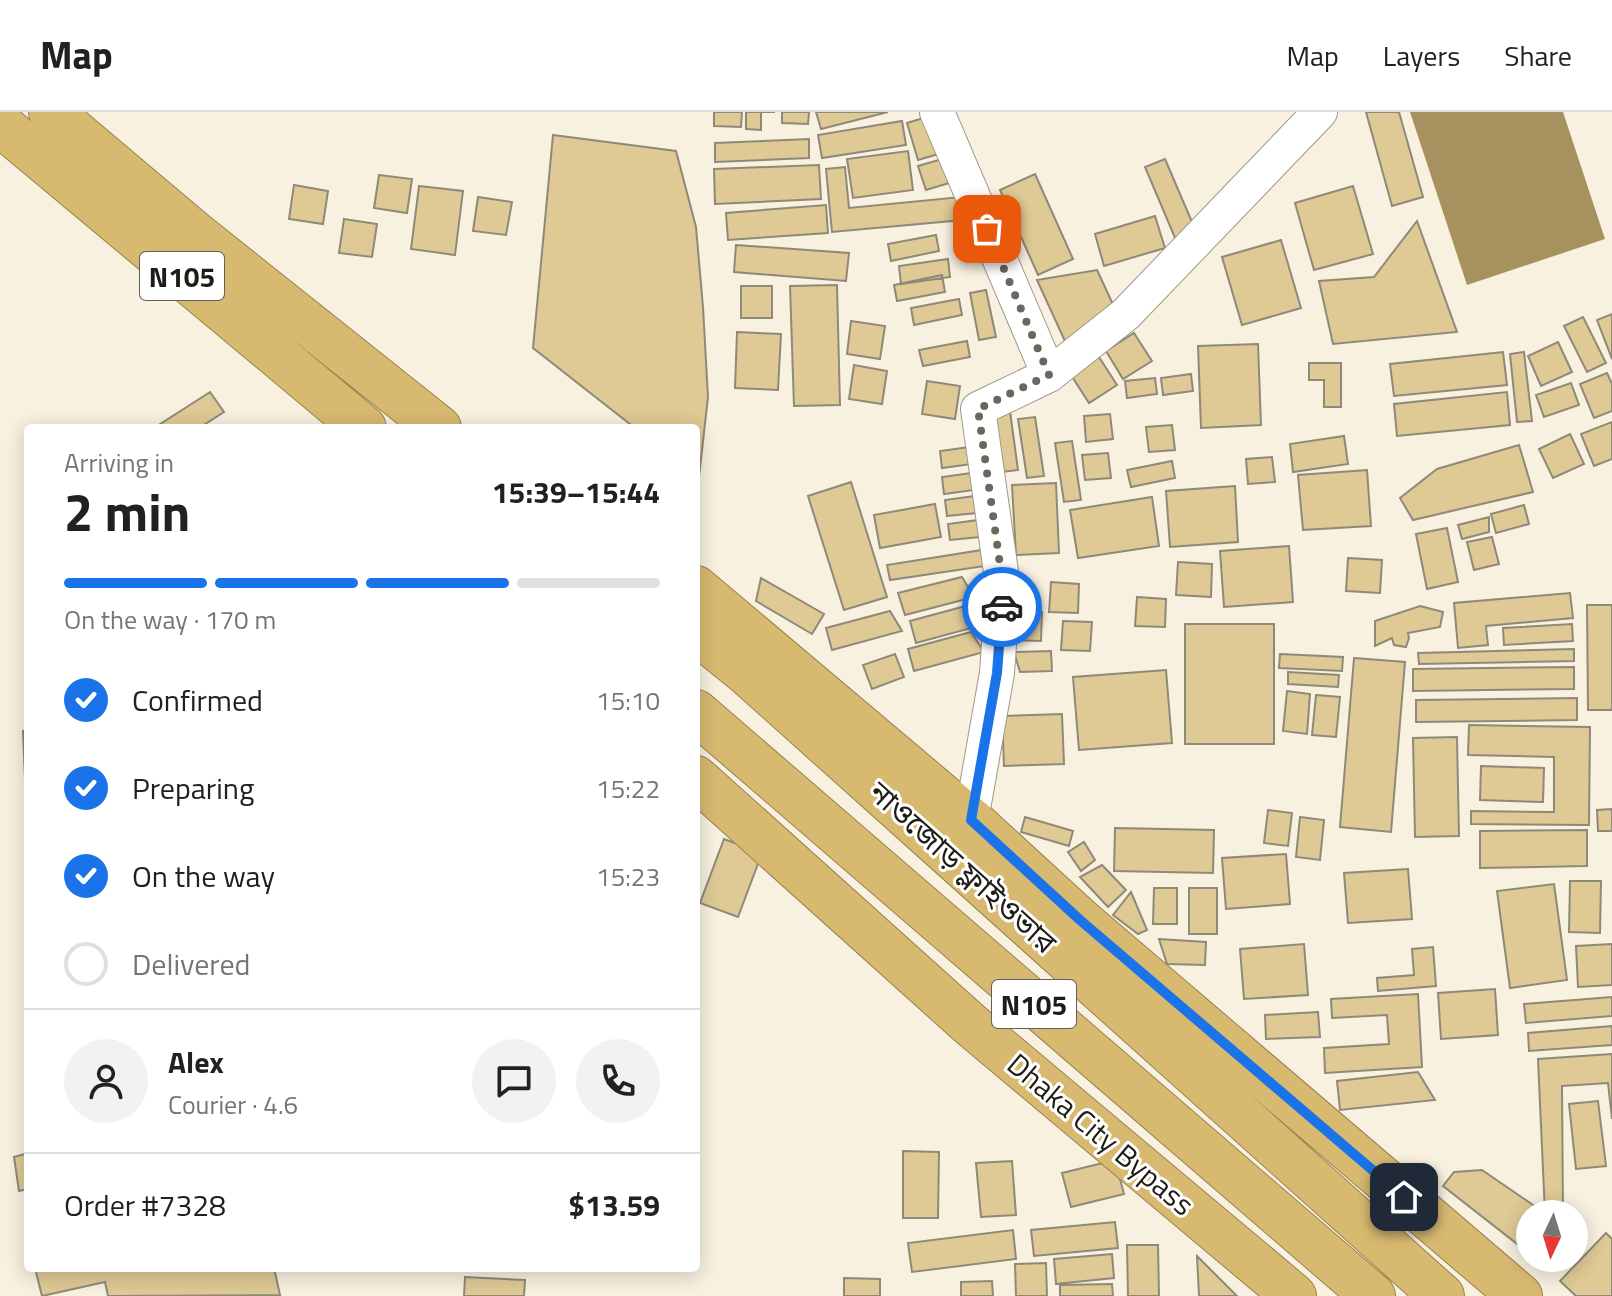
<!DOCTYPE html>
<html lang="en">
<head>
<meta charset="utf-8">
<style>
  :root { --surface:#fff; --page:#f2f2f2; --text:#202124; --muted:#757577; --line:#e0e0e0; --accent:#1a73e8 }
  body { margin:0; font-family:"Titillium Web","Noto Sans Bengali",sans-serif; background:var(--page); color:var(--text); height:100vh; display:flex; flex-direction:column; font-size:30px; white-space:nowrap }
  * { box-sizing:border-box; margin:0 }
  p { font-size:26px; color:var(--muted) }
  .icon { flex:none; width:44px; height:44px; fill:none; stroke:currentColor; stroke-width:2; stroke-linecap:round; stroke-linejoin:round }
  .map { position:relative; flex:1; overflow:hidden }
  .drawer { position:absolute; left:24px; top:312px; width:676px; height:848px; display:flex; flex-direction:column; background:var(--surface); border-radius:8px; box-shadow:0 4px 20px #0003 }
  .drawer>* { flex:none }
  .needle { width:52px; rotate:184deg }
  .controls { position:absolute; left:1516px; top:1088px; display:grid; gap:16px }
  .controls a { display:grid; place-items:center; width:72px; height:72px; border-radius:50%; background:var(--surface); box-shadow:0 4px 20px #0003; font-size:40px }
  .pin { position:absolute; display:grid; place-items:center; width:68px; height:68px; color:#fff; margin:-34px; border-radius:16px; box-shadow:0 4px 12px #0006 }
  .courier { position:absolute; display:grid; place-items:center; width:80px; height:80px; margin:-40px; border:6px solid #1a73e8; border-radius:50%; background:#fff; color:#222; box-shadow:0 2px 10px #0007 }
  .headline em { font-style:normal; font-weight:700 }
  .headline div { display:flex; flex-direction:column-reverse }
  .headline { display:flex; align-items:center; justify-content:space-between; height:136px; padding:0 40px }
  h1 { font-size:52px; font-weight:700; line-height:60px }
  .bar { display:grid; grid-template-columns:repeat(4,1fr); gap:12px 8px; align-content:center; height:96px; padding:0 40px }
  .bar i { height:10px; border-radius:6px; background:var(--line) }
  .bar .active { background:var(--accent) }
  .bar p { grid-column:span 4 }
  .line { display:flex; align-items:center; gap:20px; padding:0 40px; border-top:2px solid var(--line) }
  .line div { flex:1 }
  .round { display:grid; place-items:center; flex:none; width:84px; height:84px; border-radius:42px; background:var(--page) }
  ol { padding:0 40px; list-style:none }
  li { display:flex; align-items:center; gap:24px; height:88px }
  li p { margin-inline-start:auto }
  li .icon { padding:8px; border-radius:50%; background:var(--accent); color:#fff; stroke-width:4 }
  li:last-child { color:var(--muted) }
  li i { width:44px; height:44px; border:4px solid var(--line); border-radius:50% }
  header { display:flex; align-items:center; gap:48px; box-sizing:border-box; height:112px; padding:0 40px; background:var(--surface); border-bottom:2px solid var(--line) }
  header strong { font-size:38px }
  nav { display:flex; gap:44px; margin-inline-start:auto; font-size:28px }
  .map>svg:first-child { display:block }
</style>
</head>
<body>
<header>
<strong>Map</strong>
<nav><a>Map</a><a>Layers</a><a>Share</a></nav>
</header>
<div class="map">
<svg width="1612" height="1184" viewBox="0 0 1612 1184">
  <rect width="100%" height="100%" fill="#f8f1e0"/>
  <path fill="#a6915f" d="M1410,0H1563L1605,127L1467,173Z"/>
  <path fill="#dfc995" stroke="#8f897a" stroke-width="2" d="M714,0H742L741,15L714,14Z
    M746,0H775H761V18L746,17Z
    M782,0H809L808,12L782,11Z
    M816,0H888L821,17Z
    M1366,0H1399L1423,85L1392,94Z
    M930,4L942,41L918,48L907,11Z
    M902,9L906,33L822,46L818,23Z
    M553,23L676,39L696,115L703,195L708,285L699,365L696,363V316H635L533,236Z
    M809,27V46L715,50V31Z
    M908,39L913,78L853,86L847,47Z
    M942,47L949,71L926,78L918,54Z
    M1165,47L1198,124L1178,133L1145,55Z
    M819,53L821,87L715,92L714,57Z
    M845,55L849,96L961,85L963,108L832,120L826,57Z
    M1035,62L1073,147L1038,163L1000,78Z
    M379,63L412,67L407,101L374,96Z
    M294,73L328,79L323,112L289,107Z
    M419,74L463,79L455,143L411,137Z
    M1353,74L1373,142L1314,158L1295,91Z
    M478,85L512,90L506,123L473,119Z
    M826,93L828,121L728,128L726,101Z
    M1155,104L1165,136L1104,154L1095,122Z
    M344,107L377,112L372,145L339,141Z
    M1417,109L1457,220L1333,232L1319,169L1374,165Z
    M936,123L939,139L891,149L888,132Z
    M1281,128L1301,196L1242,213L1222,145Z
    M736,133L849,141L846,169L734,160Z
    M948,147L950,165L901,172L899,154Z
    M1097,158L1123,214L1069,238L1037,168Z
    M942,163L945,180L897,189L894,173Z
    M837,173L840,293L794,294L790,174Z
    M741,174H772V206H741Z
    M986,178L996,225L979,228L970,181Z
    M959,187L962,203L914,213L911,196Z
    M1612,202V247L1597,208Z
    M1583,205L1606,251L1587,260L1564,214Z
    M851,209L885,214L880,247L847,242Z
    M737,220L781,222L778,278L735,276Z
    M1134,221L1152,249L1123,267L1106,239Z
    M967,229L970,245L923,254L919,238Z
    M1558,230L1572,260L1541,274L1528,244Z
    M1258,232L1261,313L1201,316L1198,234Z
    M1503,240L1507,273L1394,284L1390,252Z
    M1524,240L1532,309L1517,310L1510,242Z
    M1099,245L1117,273L1089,291L1071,263Z
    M1309,251H1341V295H1324V268H1309Z
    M854,253L887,259L882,292L849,287Z
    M1607,261L1612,272V299L1594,306L1580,272Z
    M1191,262L1193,279L1163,283L1161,266Z
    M1155,266L1157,282L1127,286L1125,269Z
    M927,269L960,274L955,307L922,302Z
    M1571,271L1579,293L1544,305L1536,283Z
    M210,280L224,300L199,316H154Z
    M1507,280L1510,313L1397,324L1394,292Z
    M1010,299L1018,358L1002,360L992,301Z
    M1110,302L1113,327L1086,330L1084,304Z
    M1035,305L1044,364L1027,366L1018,307Z
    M1612,310V347L1594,354L1581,322Z
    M1172,313L1175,338L1149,340L1146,315Z
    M1570,322L1584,352L1553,366L1539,337Z
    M1344,324L1348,352L1293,360L1290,332Z
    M1072,329L1081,388L1064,390L1055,331Z
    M1519,333L1533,380L1413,408L1400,386L1437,357Z
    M970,335L972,352L942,356L940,339Z
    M1108,341L1111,366L1085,368L1082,343Z
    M1272,345L1275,370L1248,372L1246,347Z
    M1172,349L1175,366L1131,375L1127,358Z
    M1367,358L1371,414L1303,418L1298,363Z
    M972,361L974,378L944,382L942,365Z
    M851,370L887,485L844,498L808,384Z
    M1056,371L1059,441L1016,443L1012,373Z
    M1235,374L1238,430L1170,435L1166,379Z
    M975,384L977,401L947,404L945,388Z
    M1152,385L1159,434L1078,446L1070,398Z
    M935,392L941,425L880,436L874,403Z
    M1524,393L1529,412L1496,421L1491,402Z
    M1489,405V420L1462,427L1458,413Z
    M978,408L980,425L950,428L948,412Z
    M1447,416L1458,470L1427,477L1416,422Z
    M1492,425L1499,452L1474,458L1467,430Z
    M1289,434L1293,490L1224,495L1220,439Z
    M982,438L985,454L890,468L887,453Z
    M1348,446L1382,448L1380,481L1346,479Z
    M1178,450L1212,452L1211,485L1176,483Z
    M962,465L974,485L905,503L898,481Z
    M761,466L824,502L812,522L756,489Z
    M1051,470L1079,472L1078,501L1049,500Z
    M1570,481L1573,506L1486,514L1488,533L1458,536L1454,491Z
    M1137,485L1166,487L1165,515L1135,514Z
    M973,492L986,512L916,531L910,509Z
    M1587,493H1612V598H1588Z
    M1420,494L1443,500L1440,515L1408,521L1409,526L1406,535L1394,533L1392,526L1375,534V509Z
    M890,499L902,519L832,538L826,516Z
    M1013,499L1042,500L1041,529L1012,528Z
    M1063,509L1092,510L1090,539L1061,538Z
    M1185,512H1274V632H1185Z
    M1572,512L1573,529L1504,533L1503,516Z
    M971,520L984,540L914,559L908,537Z
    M1574,537V549L1419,552L1418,541Z
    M1051,539L1052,559L1020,560L1014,540Z
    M895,542L904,565L872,577L863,553Z
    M1280,542L1343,545L1342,559L1279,556Z
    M1354,546L1405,550L1391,720L1340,715Z
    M1574,555V577L1413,579V557Z
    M1166,558L1172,631L1079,638L1073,565Z
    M1288,560L1339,563L1338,575L1288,572Z
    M1287,579L1310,582L1307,622L1283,619Z
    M1316,583L1340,585L1336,625L1312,623Z
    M1577,586V608L1416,610V588Z
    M1062,602L1064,652L1004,654L1002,604Z
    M1469,613L1590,615L1589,713L1471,712V699L1554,700V645L1468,643Z
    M23,619H28L27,715Z
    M1457,625L1459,724L1415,725L1413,626Z
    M1481,654L1544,656L1543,690L1480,688Z
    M1612,697V719H1598L1597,698Z
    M1268,698L1292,701L1288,734L1264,731Z
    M1025,705L1073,719L1069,734L1021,720Z
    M1300,705L1324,708L1320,748L1296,745Z
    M1115,716L1214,718L1213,761L1114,759Z
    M1587,718V754L1480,756V719Z
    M724,727L762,741L738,805L700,791Z
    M1084,730L1095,748L1081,759L1068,740Z
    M1286,742L1290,792L1226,797L1222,746Z
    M1102,753L1126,778L1108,795L1080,765Z
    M1408,757L1412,807L1348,811L1344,761Z
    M1570,769H1601L1600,821L1569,820Z
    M1554,772L1567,868L1510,876L1497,779Z
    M1154,776H1177V812H1153Z
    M1189,776H1217V822H1189Z
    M1131,780L1147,818L1138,822L1113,803Z
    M1159,827L1206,830L1205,853L1167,852Z
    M1304,832L1308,883L1244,887L1240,837Z
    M1612,832V873L1578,875L1576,834Z
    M1433,835L1436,874L1378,879L1377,866L1414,863L1412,837Z
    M1495,877L1498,923L1441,927L1438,881Z
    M1418,882L1422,955L1325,961L1324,936L1389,932L1387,903L1332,906L1331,887Z
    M1612,885V904L1526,911L1524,892Z
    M1318,900L1320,925L1266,927L1265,903Z
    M1612,914V933L1529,939L1528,921Z
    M1612,942V1007L1608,971L1562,974L1563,1102H1545L1538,947Z
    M1418,960L1435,988L1340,998L1337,969Z
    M1598,989L1606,1054L1576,1057L1569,992Z
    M903,1039L939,1040L938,1106H903Z
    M28,1041V1077L19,1079L14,1045Z
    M1115,1048L1124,1082L1071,1095L1062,1061Z
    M1012,1049L1016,1103L981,1105L976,1051Z
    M1482,1058L1536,1095L1537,1102H1530V1142L1443,1074L1454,1060Z
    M1115,1110L1118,1136L1034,1144L1031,1118Z
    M1013,1118L1016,1147L912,1160L908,1131Z
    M1606,1121L1612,1127V1184H1576L1560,1169Z
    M1127,1133H1158L1159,1184H1128Z
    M1112,1142L1114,1166L1056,1172L1054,1147Z
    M1197,1144L1237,1184H1199Z
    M1046,1151L1047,1184H1016L1015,1152Z
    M35,1156H274L280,1183L108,1184L105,1170L42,1184Z
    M465,1165L525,1168L524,1184H464Z
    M844,1166L880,1167V1184H844Z
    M992,1169L993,1184H961V1170Z
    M1112,1172L1113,1184H1060V1173Z"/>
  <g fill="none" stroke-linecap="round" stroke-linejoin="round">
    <defs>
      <path id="street" d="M937,0L1049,263L978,297L1003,474L997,561L971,708
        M1049,263L1126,202L1320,0"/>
      <path id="highway" d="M51,0L198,124L439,316
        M0,12L364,316
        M696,476L971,708L1080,808L1520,1184
        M696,520L749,563L1442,1184
        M696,600L1373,1184
        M696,666L971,913L1294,1184"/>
    </defs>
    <use href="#street" stroke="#a0998a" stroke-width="36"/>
    <use href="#highway" stroke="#978250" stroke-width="46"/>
    <use href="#street" stroke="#fff" stroke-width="34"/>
    <use href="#highway" stroke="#d8b970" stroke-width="44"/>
  </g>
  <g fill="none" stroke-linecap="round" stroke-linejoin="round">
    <path stroke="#6a675d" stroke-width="8" stroke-dasharray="0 14.4" d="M987,117L1049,263L978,297L1003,474L1002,495"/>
    <path stroke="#1a73e8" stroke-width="10" d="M1002,495L997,561L971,708L1080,808L1404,1085"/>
  </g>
  <g text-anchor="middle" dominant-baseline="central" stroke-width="6" stroke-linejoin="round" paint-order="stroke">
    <g fill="#fff" stroke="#62605c" stroke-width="2">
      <rect x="140" y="140" width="84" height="48" rx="6"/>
      <rect x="992" y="868" width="84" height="48" rx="6"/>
    </g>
    <g font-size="28" font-weight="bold" fill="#1e1c16">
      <text x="182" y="164">N105</text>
      <text x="1034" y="892">N105</text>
    </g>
    <g font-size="30" fill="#1e1c16" stroke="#fff">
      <text transform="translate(963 755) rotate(42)">নাওজোড় ফ্লাইওভার</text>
      <text transform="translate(1101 1022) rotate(40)">Dhaka City Bypass</text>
    </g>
  </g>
</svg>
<div class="controls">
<a><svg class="needle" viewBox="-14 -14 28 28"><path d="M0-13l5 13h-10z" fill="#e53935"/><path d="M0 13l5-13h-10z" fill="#757577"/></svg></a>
</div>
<div class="pin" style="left:987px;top:117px;background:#ea580c"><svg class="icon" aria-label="bag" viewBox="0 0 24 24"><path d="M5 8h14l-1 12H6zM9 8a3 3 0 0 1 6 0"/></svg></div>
<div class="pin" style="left:1404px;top:1085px;background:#1f2937"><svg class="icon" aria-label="home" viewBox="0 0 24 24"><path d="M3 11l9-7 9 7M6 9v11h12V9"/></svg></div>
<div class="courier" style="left:1002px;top:495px"><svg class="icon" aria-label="car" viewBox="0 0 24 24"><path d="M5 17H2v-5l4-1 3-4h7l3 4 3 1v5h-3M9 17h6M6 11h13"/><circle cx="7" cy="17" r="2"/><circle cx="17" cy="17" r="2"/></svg></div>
<section class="drawer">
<div class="headline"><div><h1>2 min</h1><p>Arriving in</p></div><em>15:39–15:44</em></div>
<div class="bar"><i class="active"></i><i class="active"></i><i class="active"></i><i></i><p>On the way · 170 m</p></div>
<ol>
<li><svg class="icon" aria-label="check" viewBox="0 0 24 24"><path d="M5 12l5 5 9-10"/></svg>Confirmed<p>15:10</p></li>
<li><svg class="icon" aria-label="check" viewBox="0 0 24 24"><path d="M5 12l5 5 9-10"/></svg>Preparing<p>15:22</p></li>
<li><svg class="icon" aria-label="check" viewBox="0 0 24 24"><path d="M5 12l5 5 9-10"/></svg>On the way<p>15:23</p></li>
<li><i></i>Delivered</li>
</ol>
<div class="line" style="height:144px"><a class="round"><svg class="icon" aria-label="person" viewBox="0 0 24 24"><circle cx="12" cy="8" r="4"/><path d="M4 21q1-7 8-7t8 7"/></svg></a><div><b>Alex</b><p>Courier · 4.6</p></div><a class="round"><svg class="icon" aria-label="chat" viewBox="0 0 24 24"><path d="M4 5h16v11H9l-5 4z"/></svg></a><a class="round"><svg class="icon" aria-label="phone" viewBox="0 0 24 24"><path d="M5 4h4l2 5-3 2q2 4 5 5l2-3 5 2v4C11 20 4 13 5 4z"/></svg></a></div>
<div class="line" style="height:104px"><div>Order #7328</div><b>$13.59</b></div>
</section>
</div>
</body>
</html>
